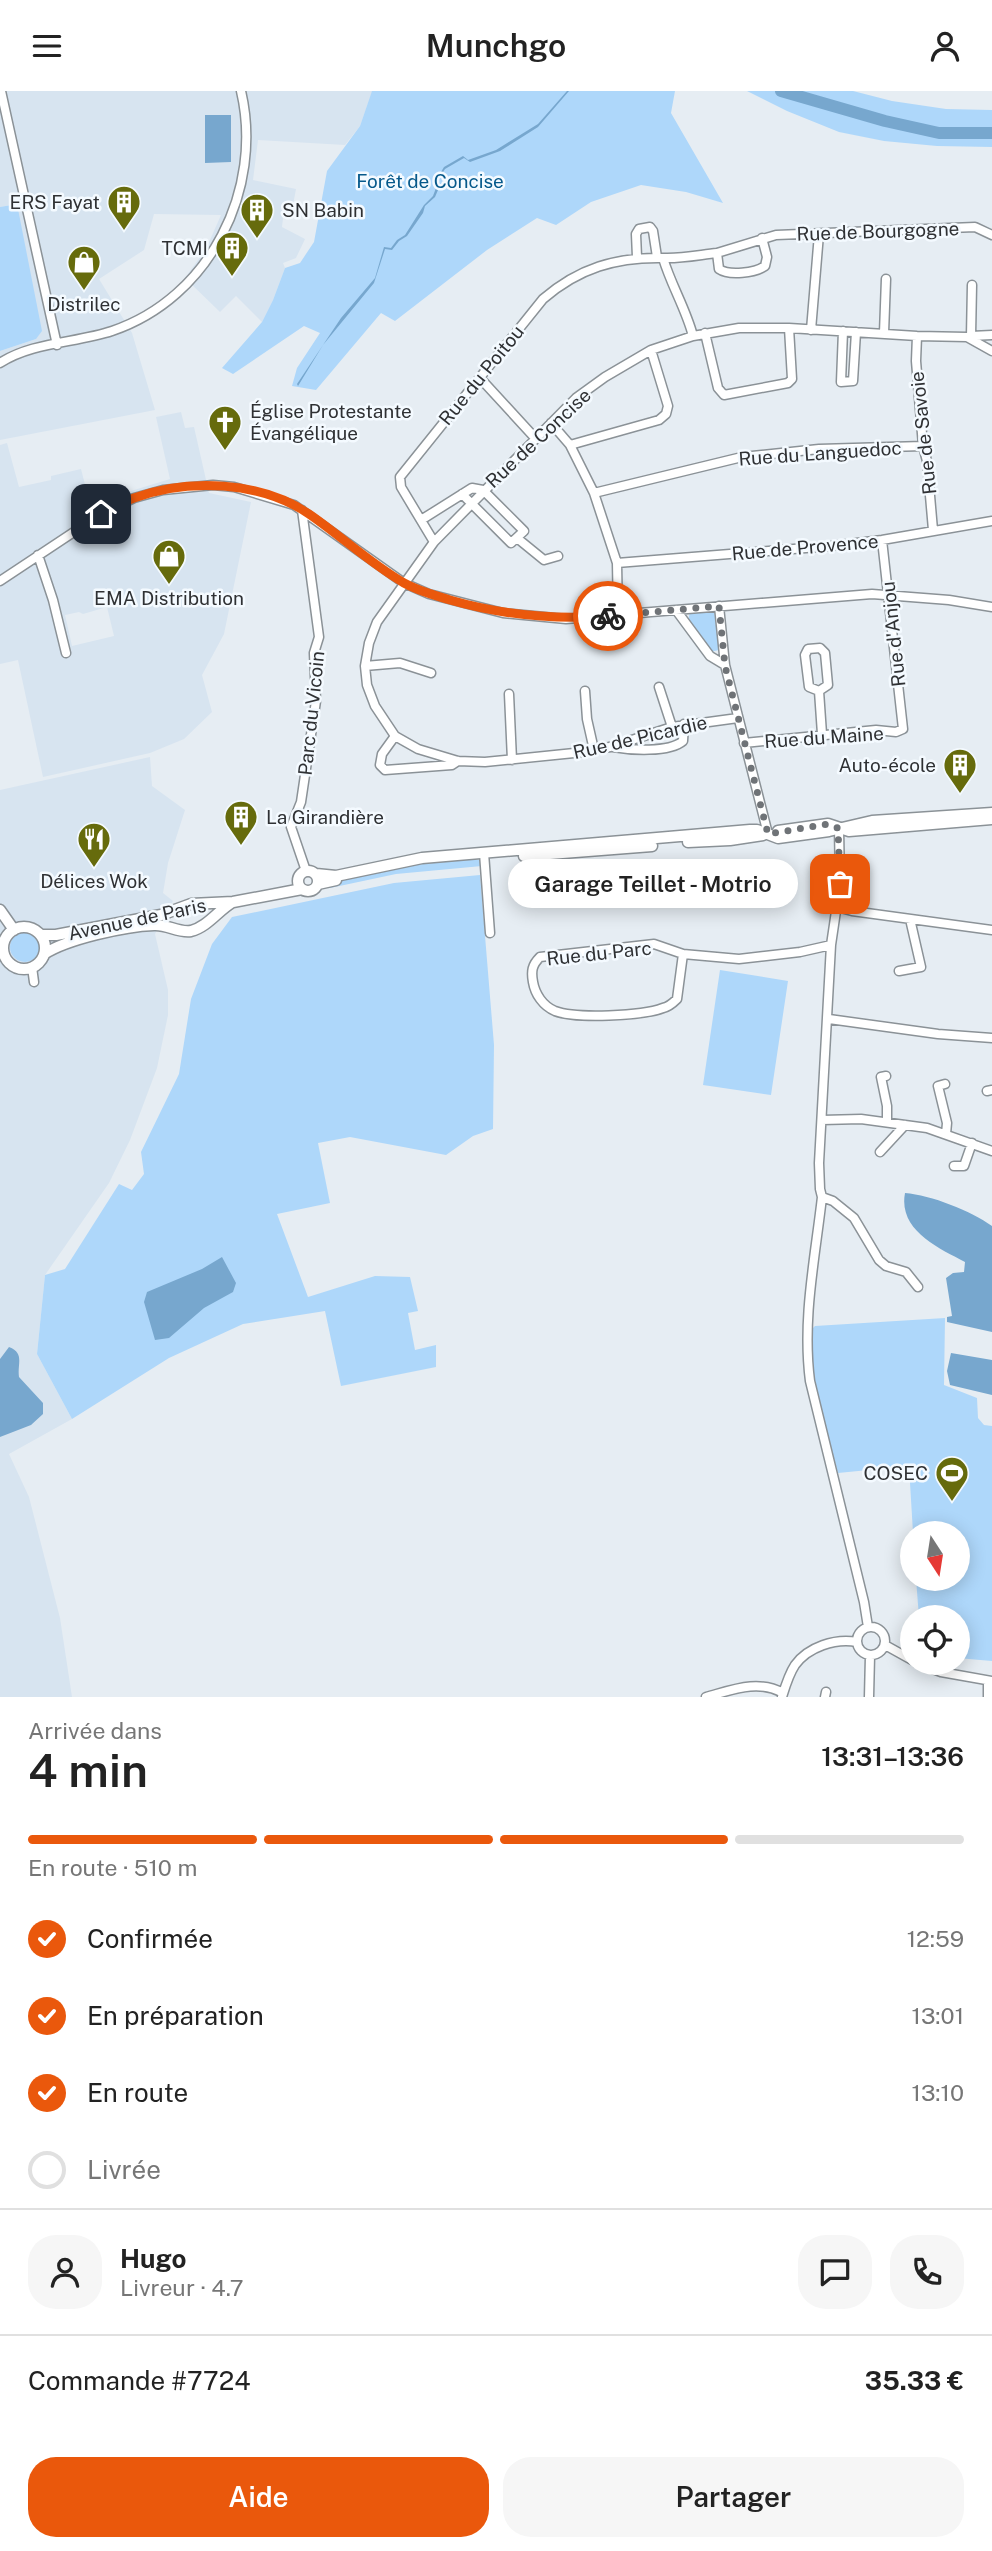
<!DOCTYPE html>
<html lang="fr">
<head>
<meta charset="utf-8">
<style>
  :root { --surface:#fff; --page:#f6f6f6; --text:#222; --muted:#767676; --line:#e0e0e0; --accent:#ea580c }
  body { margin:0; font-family:"Public Sans",sans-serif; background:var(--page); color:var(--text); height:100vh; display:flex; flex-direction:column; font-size:26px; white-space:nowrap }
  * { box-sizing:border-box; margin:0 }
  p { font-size:23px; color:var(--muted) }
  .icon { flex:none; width:38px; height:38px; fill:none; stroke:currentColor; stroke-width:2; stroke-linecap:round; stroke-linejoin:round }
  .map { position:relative; height:1606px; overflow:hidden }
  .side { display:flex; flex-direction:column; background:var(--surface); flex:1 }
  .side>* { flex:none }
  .needle { width:46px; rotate:168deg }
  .tools { position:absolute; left:900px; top:1430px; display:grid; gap:14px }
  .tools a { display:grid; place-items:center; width:70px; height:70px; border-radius:50%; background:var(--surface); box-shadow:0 4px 18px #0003; font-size:35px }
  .pin { position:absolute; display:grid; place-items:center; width:60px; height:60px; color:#fff; margin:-30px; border-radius:14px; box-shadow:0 4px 10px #0006 }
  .courier { position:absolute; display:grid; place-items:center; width:70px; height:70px; margin:-35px; border:5px solid #ea580c; border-radius:50%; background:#fff; color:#222; box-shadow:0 2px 9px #0007 }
  .bubble { position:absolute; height:49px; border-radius:24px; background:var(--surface); box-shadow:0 4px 18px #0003; font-size:23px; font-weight:600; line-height:49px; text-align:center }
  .overview em { font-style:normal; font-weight:600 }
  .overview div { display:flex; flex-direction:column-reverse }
  .overview { display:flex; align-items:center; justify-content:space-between; height:119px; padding:0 28px }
  h1 { font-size:46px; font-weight:600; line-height:52px }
  .bar { display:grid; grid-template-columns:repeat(4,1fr); gap:10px 7px; align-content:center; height:84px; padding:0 28px }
  .bar i { height:9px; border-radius:5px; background:var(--line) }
  .bar .current { background:var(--accent) }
  .bar p { grid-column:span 4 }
  .line { display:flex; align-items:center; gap:18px; padding:0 28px; border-top:2px solid var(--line) }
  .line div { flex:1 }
  .round { display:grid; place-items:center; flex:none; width:74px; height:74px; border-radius:28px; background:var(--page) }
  ol { padding:0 28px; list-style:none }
  li { display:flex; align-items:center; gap:21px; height:77px }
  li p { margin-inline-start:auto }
  li .icon { padding:7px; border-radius:50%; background:var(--accent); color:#fff; stroke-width:4 }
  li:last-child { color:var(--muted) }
  li i { width:38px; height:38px; border:4px solid var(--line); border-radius:50% }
  .action { display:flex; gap:14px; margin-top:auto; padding:14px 28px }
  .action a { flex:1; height:80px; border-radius:28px; background:var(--accent); color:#fff; font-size:28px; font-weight:600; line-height:80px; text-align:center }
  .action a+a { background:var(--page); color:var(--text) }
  header { display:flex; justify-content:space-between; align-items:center; height:91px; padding:0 28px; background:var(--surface); font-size:32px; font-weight:600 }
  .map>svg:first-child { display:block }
</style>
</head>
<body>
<header><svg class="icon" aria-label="menu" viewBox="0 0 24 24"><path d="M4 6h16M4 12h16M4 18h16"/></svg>Munchgo<svg class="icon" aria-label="person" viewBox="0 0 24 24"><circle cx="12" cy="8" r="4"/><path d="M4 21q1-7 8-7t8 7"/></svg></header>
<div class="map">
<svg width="992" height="1606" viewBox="0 0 992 1606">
  <rect width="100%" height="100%" fill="#e6edf3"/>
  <path fill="#d7e4f0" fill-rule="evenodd" d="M0,0H372V1L360,35L345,54L258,49L253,89L296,98L292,119L283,127L282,136L305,148L296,167L283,172L285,177L273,209L262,231L236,205L220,221L185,187L206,158L221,124L154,123L144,159L99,188L132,242L155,319L0,349V260L36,248L16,113L0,116Z
    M181,321L185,337L194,336L209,402L251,411L224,543L202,584L212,621L184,648L150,662L43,686L18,569L0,573V354L7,352L19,396L51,389V385L81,378L92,421L121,403L170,388L156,326ZM107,516L114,545L72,555L65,524L79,521L83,523Z
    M150,666L152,695L185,719L168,772L163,802L173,810L155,843L168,899V924L157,977L130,1049L109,1092L45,1184L37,1263L72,1328L9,1363L29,1406L60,1527L72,1606H0V699Z"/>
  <path fill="#aed7fa" d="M372,0H675L671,22L723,112L686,101L641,94L591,111L556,134L537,127L487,159L395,230L381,222L316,299L292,295L297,277L320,242L304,235L233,283L222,277L262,231L273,209L285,177L300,172L314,151L327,80L360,35Z
    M747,0H853L892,10L946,18L992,19V56L937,55L884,50L839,41L787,20Z
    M17,113L42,240L36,248L0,260V116Z
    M714,519L719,559L710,561L688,530L690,521Z
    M472,768L479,769L482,775L396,783L330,797L329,792L413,774Z
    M480,784L494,954L493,1038L473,1045L446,1064L350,1046L318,1052L330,1112L277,1123L308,1206L375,1185L410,1186L418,1220L408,1222L415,1259L436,1254V1276L341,1295L325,1220L243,1233L169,1267L72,1328L37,1263L45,1184L65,1178L119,1093L132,1099L144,1083L141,1061L179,983L191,908L212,853L232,826L394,792Z
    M10 856a15 15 0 1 1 30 0a15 15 0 1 1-30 0Z
    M720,879L788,890L771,1004L703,994Z
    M945,1227L944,1294L977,1307L978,1327L984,1334L992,1335V1570L957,1567V1526H919L916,1488H957V1442H913L909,1375L838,1382C826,1333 809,1290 812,1238L815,1235Z"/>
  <path fill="#77a7ce" d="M567,0H569L538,36L500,60L470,71L464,67L445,78L437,90L438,99L435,106L425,115L423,122L407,145L399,150L392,159L385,158L374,192L323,254L298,295L297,293L341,227L375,187L384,156L391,157L397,149L405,144L424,114L433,105L436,97L435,91L444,76L463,65L468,69L496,59L538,33Z
    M205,24H231V71L205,72Z
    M905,1102C931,1104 971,1120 992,1135V1241L947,1231V1226L952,1225L946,1187L953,1182L964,1181L965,1171C938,1157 898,1139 905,1102Z
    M222,1166L236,1192L233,1201L204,1217L169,1247L155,1249L144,1211L147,1201L202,1178Z
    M9,1256C25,1262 17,1273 19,1286L43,1312V1323L31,1334L0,1346V1268Z
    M951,1262L992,1269V1304L950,1294L947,1280Z"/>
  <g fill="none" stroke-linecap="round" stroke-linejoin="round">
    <path stroke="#77a7ce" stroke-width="12" d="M781,0L885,30L939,42H992"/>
    <defs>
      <path id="minor" d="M1,0L57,254
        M762,147L767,166L765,175C755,182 729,185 719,178L717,162L776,144L975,136L992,144
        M637,166L636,143L639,138L650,136L653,140L657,166
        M663,167C671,194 686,218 693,245
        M811,239L819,143
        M843,240L841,291L853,290L856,241
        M705,242L718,297L724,304L788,292L792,288L789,237
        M884,242L886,188
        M917,245L916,270L923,355L927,370L933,439
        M971,245L972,194
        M971,245L992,244
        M0,272C32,251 76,252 112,240C210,207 264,98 241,0
        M480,287L536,348
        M551,332L570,354L594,402L617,472L618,524
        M570,354L659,329L666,323L668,315L651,259
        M594,402L742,366L819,358L923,355
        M302,419L319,546L314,562L316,610L301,711L291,736L306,780
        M421,429L472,397L483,399L524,440L511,452L462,403
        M517,447L544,469L558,465
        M434,451L401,396L400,386L543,208C579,177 616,166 663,167C680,168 699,164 717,162
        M38,464L53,509L66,562
        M617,472L831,455L882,449L992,430
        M0,490L101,423L134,407L163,399L213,394L234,396L294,414L404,492L429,503L503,522L566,528L872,503L949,509L992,516
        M719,515L725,574L768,743
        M676,519L710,565L725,574
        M820,557L825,562L828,594L819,600L809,596L805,564L808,558Z
        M365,575L400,572L431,582
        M659,596L672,636
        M585,600L587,628L594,659
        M819,600L822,643
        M509,603L512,669
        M738,627L672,636L610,656L584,661L485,671L458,670L418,658L395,645L375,615L367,594L365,575L369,552L377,531L434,451L576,307L605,286L651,259L693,245L739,237H789L917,245L967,246L992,260
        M395,645L382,663L380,674L385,679L452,674L458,670
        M744,652L876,639L896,641L903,638L882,449
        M613,656C630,659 669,662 683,650L684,633
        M839,737L840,793L831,854L819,1072L820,1098L822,1106C815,1168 802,1228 810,1290L864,1511L868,1536
        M484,762L490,842
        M837,816L852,820L992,839
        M683,863L677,908C673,912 668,916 663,917C642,925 576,928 555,920C543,915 535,903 533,891C531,880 532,874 540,866L654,853L683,863L739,868L800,861L831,854
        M32,876L34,891
        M899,880L921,876L910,828
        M829,928L938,943L992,947
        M886,985L881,986L887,1015V1031
        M945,993L938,995L947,1032L946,1043
        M987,1000L992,999
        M822,1029L861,1028L927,1037L992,1060
        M880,1061L905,1034
        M954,1075H964L972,1052
        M822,1106L833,1110L854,1127L879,1169L886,1175L906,1181L918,1196
        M857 1550a14 14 0 1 1 28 0a14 14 0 1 1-28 0Z
        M885,1554L912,1569
        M917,1572L941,1581L992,1590
        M706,1606C732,1599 758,1588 783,1602
        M782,1606C785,1596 789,1583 795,1574C808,1556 835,1547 857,1551
        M825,1606L826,1601
        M869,1606L870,1565
        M988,1606V1590"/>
      <path id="major" d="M778,740L828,733L849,740L992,728
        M688,751L730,749L763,744
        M524,765L652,755
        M298 790a10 10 0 1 1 20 0a10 10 0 1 1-20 0Z
        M316,783L336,785L422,767L750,739H757L778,747L829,740L872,730L992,722
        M318,793L336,789
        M0,819L14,839
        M3 857a21 21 0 1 1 42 0a21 21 0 1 1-42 0Z
        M41,844H56L161,824L191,813L233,811L302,798
        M44,863C67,848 125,835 154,834C167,833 178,842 191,840C207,836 218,820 231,812"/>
    </defs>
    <use href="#minor" stroke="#8b9297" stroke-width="11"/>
    <use href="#major" stroke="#8b9297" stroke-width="13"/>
    <use href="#minor" stroke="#fff" stroke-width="8"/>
    <use href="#major" stroke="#fff" stroke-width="10"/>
  </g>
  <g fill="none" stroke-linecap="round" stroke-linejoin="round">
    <path stroke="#6f7377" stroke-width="7" stroke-dasharray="0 12.6" d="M608,525L719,515L725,575L768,743L828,733L838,737L840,793"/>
    <path stroke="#ea580c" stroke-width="9" d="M101,423C112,418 123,411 134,407C188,387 261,390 309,423C341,445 371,473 404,492C418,500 434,504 450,509C502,524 553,529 608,525"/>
  </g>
  <defs>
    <symbol id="building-pin" viewBox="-11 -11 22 30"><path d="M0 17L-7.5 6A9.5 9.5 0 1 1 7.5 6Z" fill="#666b0c" stroke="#f4faff"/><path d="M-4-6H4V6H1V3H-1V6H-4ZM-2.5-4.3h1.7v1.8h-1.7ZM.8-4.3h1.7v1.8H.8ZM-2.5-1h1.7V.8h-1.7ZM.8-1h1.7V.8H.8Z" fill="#fff"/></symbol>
    <symbol id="shop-pin" viewBox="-11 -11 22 30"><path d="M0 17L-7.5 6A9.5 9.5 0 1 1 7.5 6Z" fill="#666b0c" stroke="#f4faff"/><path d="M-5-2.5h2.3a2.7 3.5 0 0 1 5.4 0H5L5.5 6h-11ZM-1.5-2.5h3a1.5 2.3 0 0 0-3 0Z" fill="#fff"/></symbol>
    <symbol id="church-pin" viewBox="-11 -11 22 30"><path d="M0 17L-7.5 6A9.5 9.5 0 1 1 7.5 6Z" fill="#666b0c" stroke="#f4faff"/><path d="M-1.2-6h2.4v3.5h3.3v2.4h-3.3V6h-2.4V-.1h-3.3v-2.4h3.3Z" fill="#fff"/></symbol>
    <symbol id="restaurant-pin" viewBox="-11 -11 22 30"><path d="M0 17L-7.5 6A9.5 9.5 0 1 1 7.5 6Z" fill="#666b0c" stroke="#f4faff"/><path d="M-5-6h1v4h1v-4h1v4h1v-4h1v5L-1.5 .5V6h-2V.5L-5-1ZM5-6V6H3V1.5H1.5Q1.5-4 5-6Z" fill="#fff"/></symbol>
    <symbol id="stadium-pin" viewBox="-11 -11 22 30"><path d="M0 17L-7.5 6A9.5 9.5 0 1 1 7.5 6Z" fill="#666b0c" stroke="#f4faff"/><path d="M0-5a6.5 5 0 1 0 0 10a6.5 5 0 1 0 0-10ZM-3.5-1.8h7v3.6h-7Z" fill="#fff"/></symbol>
  </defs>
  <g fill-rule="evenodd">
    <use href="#building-pin" x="105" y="92" width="38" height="52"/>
    <use href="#building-pin" x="238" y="100" width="38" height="52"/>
    <use href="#building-pin" x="213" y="138" width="38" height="52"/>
    <use href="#shop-pin" x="65" y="152" width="38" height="52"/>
    <use href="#church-pin" x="206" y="312" width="38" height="52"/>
    <use href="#shop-pin" x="150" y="446" width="38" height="52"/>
    <use href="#building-pin" x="941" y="655" width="38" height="52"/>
    <use href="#building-pin" x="222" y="707" width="38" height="52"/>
    <use href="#restaurant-pin" x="75" y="729" width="38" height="52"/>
    <use href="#stadium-pin" x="933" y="1363" width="38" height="52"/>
  </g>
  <g text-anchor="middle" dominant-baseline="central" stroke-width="5" stroke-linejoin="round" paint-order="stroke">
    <g font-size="19" fill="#06598b" stroke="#f4faff">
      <text x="430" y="90">Forêt de Concise</text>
    </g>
    <g font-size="19" fill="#2f3134" stroke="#f4faff" text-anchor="end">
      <text x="100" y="111">ERS Fayat</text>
      <text x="282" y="119" text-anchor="start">SN Babin</text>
      <text x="208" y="157">TCMI</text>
      <text x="84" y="213" text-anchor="middle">Distrilec</text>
      <text x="250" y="320" text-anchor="start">Église Protestante<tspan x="250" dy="22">Évangélique</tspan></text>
      <text x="169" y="507" text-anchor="middle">EMA Distribution</text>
      <text x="936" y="674">Auto-école</text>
      <text x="266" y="726" text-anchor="start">La Girandière</text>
      <text x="94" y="790" text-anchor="middle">Délices Wok</text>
      <text x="928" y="1382">COSEC</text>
    </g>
    <g font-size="19" fill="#2f3134" stroke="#f4faff">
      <text transform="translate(878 140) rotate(-2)">Rue de Bourgogne</text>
      <text transform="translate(481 284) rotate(-51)">Rue du Poitou</text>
      <text transform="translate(923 342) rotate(-96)">Rue de Savoie</text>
      <text transform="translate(538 347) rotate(-43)">Rue de Concise</text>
      <text transform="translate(820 362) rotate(-4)">Rue du Languedoc</text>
      <text transform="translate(805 456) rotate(-5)">Rue de Provence</text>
      <text transform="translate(893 543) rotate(-96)">Rue d'Anjou</text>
      <text transform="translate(311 622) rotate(-84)">Parc du Vicoin</text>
      <text transform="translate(640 646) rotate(-13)">Rue de Picardie</text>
      <text transform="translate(824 646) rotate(-4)">Rue du Maine</text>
      <text transform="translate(137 828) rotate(-12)">Avenue de Paris</text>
      <text transform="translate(599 862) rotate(-6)">Rue du Parc</text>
    </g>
  </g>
</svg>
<div class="tools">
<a><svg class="needle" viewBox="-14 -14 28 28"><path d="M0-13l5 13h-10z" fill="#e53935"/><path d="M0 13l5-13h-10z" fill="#767676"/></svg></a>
<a><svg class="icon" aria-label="locate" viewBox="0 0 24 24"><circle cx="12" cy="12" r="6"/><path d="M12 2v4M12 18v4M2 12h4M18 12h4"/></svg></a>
</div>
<div class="pin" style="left:840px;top:793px;background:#ea580c"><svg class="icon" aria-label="bag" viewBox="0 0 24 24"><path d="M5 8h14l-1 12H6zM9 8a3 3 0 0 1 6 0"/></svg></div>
<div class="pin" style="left:101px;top:423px;background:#1f2937"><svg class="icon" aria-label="home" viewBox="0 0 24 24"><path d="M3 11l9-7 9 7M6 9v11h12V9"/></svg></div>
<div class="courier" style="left:608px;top:525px"><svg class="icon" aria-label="bike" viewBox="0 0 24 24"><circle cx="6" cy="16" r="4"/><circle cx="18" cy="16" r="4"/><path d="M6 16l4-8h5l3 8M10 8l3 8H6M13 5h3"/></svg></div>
<div class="bubble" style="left:508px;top:768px;width:290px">Garage Teillet - Motrio</div>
</div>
<section class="side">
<div class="overview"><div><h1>4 min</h1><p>Arrivée dans</p></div><em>13:31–13:36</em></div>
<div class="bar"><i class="current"></i><i class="current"></i><i class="current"></i><i></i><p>En route · 510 m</p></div>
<ol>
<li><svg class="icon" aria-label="check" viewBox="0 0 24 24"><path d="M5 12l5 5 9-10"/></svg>Confirmée<p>12:59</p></li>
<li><svg class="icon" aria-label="check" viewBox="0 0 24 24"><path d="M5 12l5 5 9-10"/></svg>En préparation<p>13:01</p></li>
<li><svg class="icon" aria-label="check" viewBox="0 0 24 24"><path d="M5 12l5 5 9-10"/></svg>En route<p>13:10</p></li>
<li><i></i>Livrée</li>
</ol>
<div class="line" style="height:126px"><a class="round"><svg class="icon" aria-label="person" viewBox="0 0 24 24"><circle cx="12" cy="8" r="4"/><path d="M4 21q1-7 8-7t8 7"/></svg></a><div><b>Hugo</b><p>Livreur · 4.7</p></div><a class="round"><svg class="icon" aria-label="chat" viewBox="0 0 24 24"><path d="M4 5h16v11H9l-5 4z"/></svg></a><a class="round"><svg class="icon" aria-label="phone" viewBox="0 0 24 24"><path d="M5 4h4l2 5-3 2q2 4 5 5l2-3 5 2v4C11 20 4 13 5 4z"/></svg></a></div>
<div class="line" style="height:91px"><div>Commande #7724</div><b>35.33 €</b></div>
<div class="action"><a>Aide</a><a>Partager</a></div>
</section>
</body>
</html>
